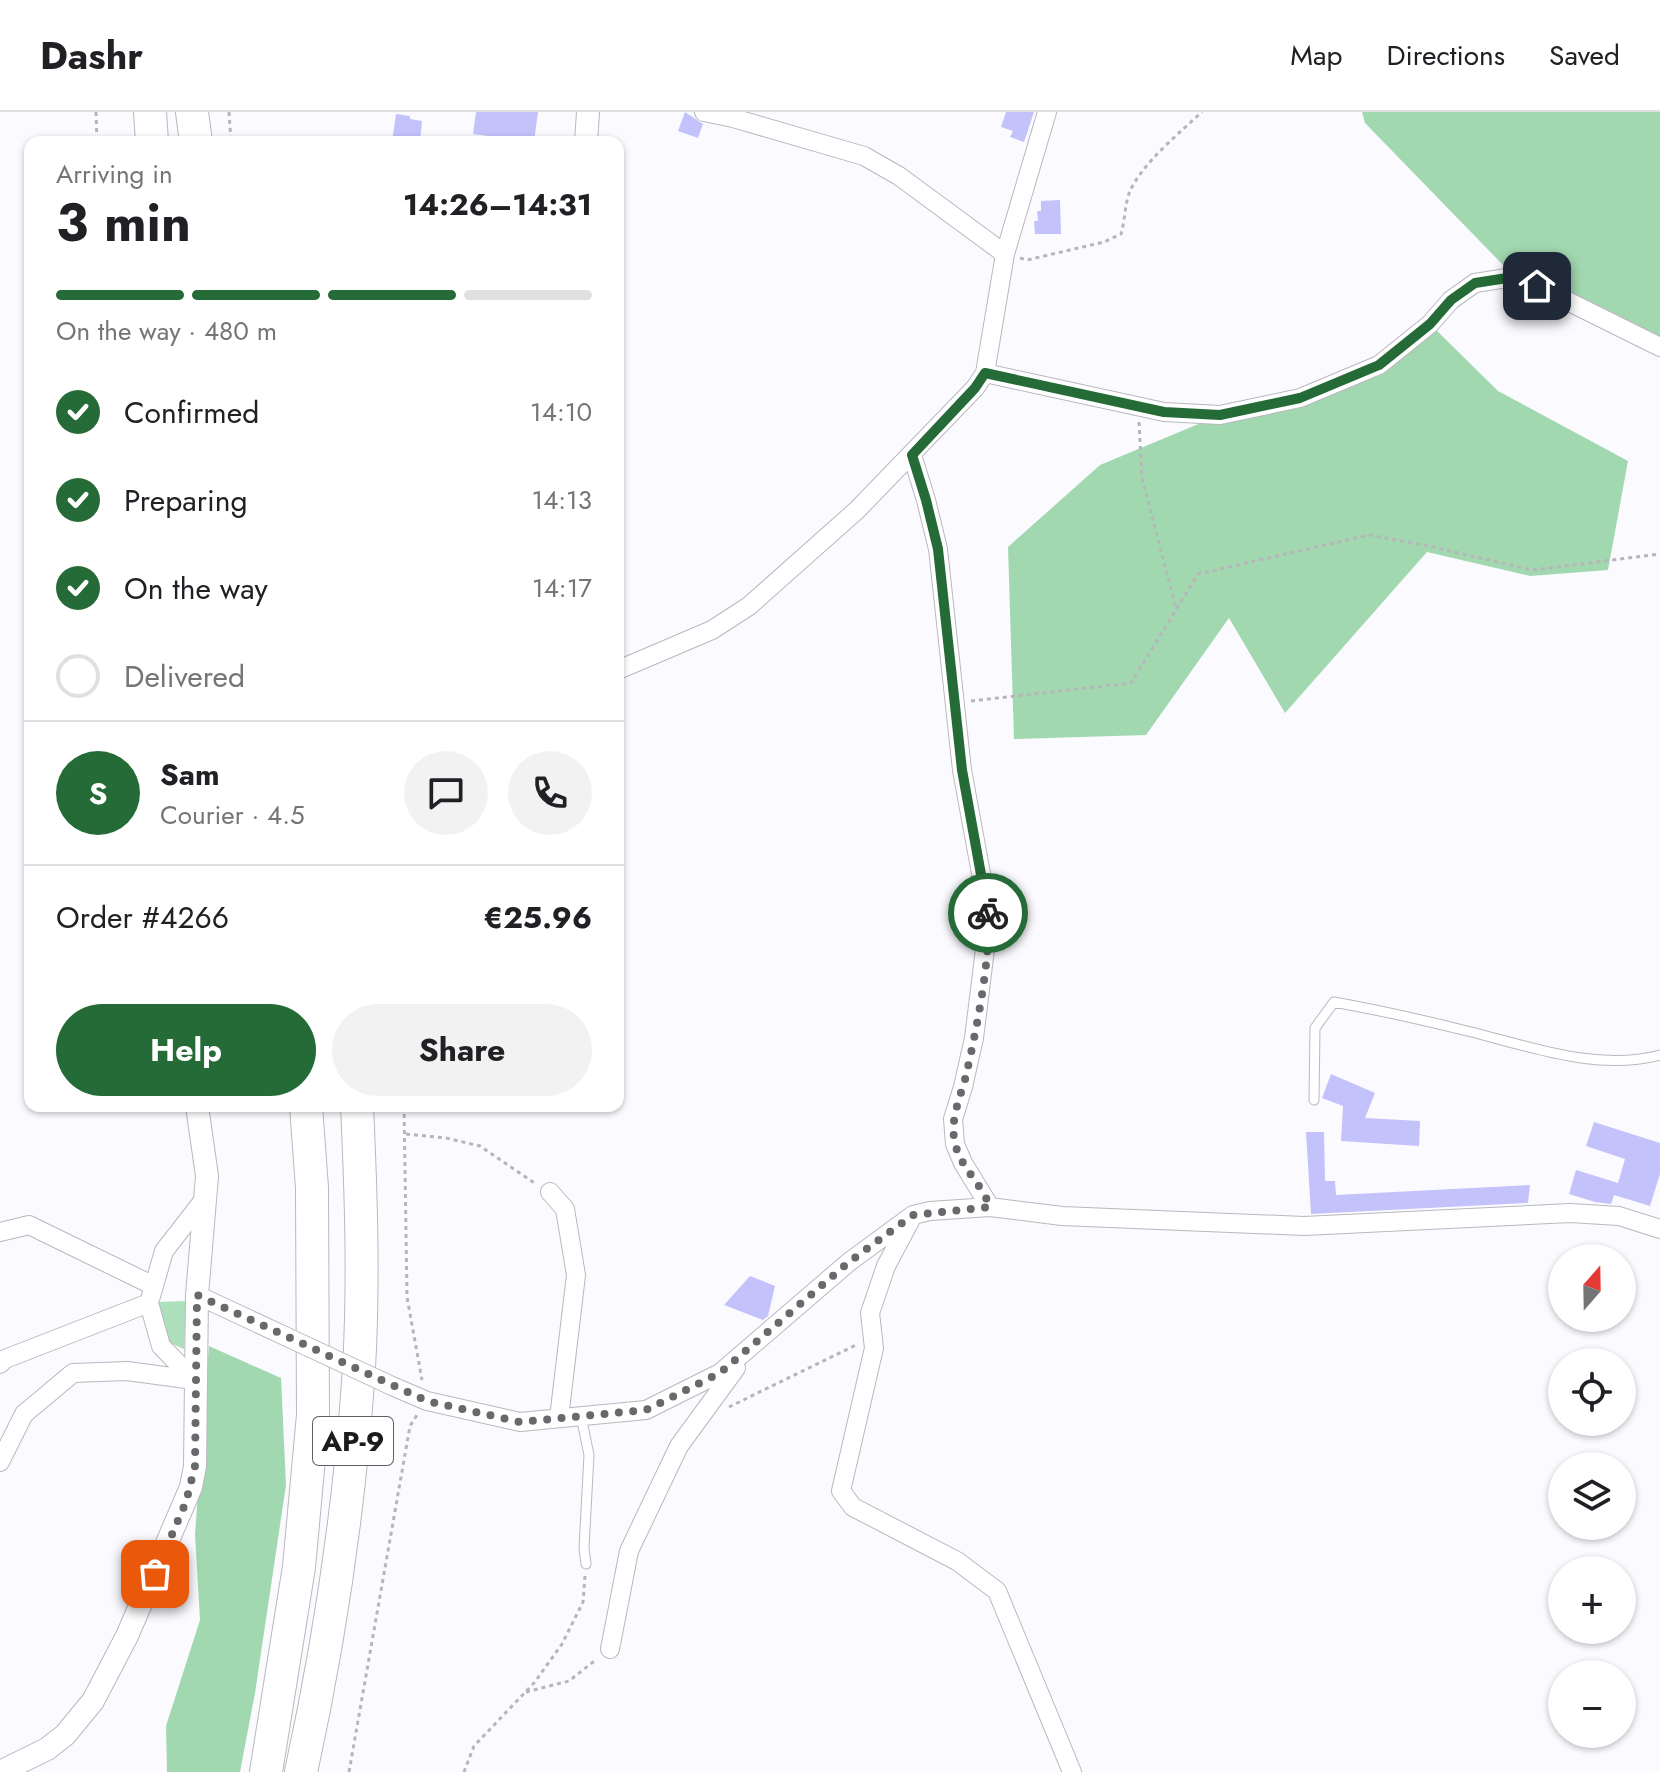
<!DOCTYPE html>
<html lang="en">
<head>
<meta charset="utf-8">
<style>
  :root { --surface:#fff; --page:#f2f2f2; --text:#202124; --muted:#757577; --line:#e0e0e0; --accent:#256b38 }
  body { margin:0; font-family:Jost,sans-serif; background:var(--page); color:var(--text); height:100vh; display:flex; flex-direction:column; font-size:30px; white-space:nowrap }
  * { box-sizing:border-box; margin:0 }
  p { font-size:26px; color:var(--muted) }
  .icon { flex:none; width:44px; height:44px; fill:none; stroke:currentColor; stroke-width:2; stroke-linecap:round; stroke-linejoin:round }
  .map { position:relative; flex:1; overflow:hidden }
  .panel { position:absolute; left:24px; top:24px; width:600px; height:976px; display:flex; flex-direction:column; background:var(--surface); border-radius:16px; box-shadow:0 2px 6px #0004 }
  .panel>* { flex:none }
  .needle { width:52px; rotate:20deg }
  .fabs { position:absolute; left:1548px; top:1132px; display:grid; gap:16px }
  .fabs a { display:grid; place-items:center; width:88px; height:88px; border-radius:50%; background:var(--surface); box-shadow:0 2px 6px #0004; font-size:40px }
  .pin { position:absolute; display:grid; place-items:center; width:68px; height:68px; color:#fff; margin:-34px; border-radius:16px; box-shadow:0 4px 12px #0006 }
  .courier { position:absolute; display:grid; place-items:center; width:80px; height:80px; margin:-40px; border:6px solid #256b38; border-radius:50%; background:#fff; color:#222; box-shadow:0 2px 10px #0007 }
  .summary em { font-style:normal; font-weight:700 }
  .summary div { display:flex; flex-direction:column-reverse }
  .summary { display:flex; align-items:center; justify-content:space-between; height:136px; padding:0 32px }
  h1 { font-size:52px; font-weight:700; line-height:60px }
  .bar { display:grid; grid-template-columns:repeat(4,1fr); gap:12px 8px; align-content:center; height:96px; padding:0 32px }
  .bar i { height:10px; border-radius:6px; background:var(--line) }
  .bar .selected { background:var(--accent) }
  .bar p { grid-column:span 4 }
  .line { display:flex; align-items:center; gap:20px; padding:0 32px; border-top:2px solid var(--line) }
  .line div { flex:1 }
  .round { display:grid; place-items:center; flex:none; width:84px; height:84px; border-radius:42px; background:var(--page) }
  ol { padding:0 32px; list-style:none }
  li { display:flex; align-items:center; gap:24px; height:88px }
  li p { margin-inline-start:auto }
  li .icon { padding:8px; border-radius:50%; background:var(--accent); color:#fff; stroke-width:4 }
  li:last-child { color:var(--muted) }
  li i { width:44px; height:44px; border:4px solid var(--line); border-radius:50% }
  .cta { display:flex; gap:16px; margin-top:auto; padding:16px 32px }
  .cta a { flex:1; height:92px; border-radius:48px; background:var(--accent); color:#fff; font-size:32px; font-weight:700; line-height:92px; text-align:center }
  .cta a+a { background:var(--page); color:var(--text) }
  header { display:flex; align-items:center; gap:48px; box-sizing:border-box; height:112px; padding:0 40px; background:var(--surface); border-bottom:2px solid var(--line) }
  header strong { font-size:38px }
  nav { display:flex; gap:44px; margin-inline-start:auto; font-size:28px }
  .map>svg:first-child { display:block }
</style>
</head>
<body>
<header>
<strong>Dashr</strong>
<nav><a>Map</a><a>Directions</a><a>Saved</a></nav>
</header>
<div class="map">
<svg width="1660" height="1660" viewBox="0 0 1660 1660">
  <rect width="100%" height="100%" fill="#fafaff"/>
  <path fill="#aee0bc" d="M186,1189L184,1237L168,1230L158,1190Z"/>
  <path fill="#a2d8b0" d="M1362,0H1660V233L1621,217L1504,154L1365,11Z
    M1430,212L1498,279L1628,349L1608,458L1530,464L1427,440L1285,601L1229,506L1146,623L1014,627L1008,435L1100,353L1220,303L1379,253Z
    M209,1234L281,1266L286,1373L255,1581L240,1660H167L166,1614L200,1508L195,1422Z"/>
  <path fill="#c4c2fa" d="M476,0H538L534,30L473,22Z
    M685,0L703,12L698,26L678,19Z
    M1006,0H1034L1024,30L1010,25L1013,19L1001,15Z
    M396,2L410,4V7L422,9L420,30H392Z
    M1060,88L1061,122H1035L1034,109H1038L1037,99H1041V89Z
    M1331,962L1375,981L1365,1006L1420,1009L1419,1034L1341,1029L1343,994L1322,986Z
    M1594,1010L1660,1031V1062L1650,1094L1614,1083L1611,1092L1595,1090L1569,1082L1576,1058L1618,1071L1625,1047L1586,1034Z
    M1306,1020H1324L1325,1069H1335L1336,1083L1530,1073L1528,1091L1311,1102Z
    M750,1164L775,1174L768,1204L763,1208L724,1193Z"/>
  <g fill="none" stroke-linecap="round" stroke-linejoin="round">
    <defs>
      <path id="service" d="M1314,988L1315,916L1334,890C1378,898 1423,908 1467,919C1529,934 1596,960 1660,943
        M581,1304L589,1343L584,1436L586,1452"/>
      <path id="minor" d="M704,0L733,6L864,44L899,64L1005,142
        M985,261L1164,300L1220,303L1300,286L1379,253L1430,212L1451,188L1475,171L1507,166L1537,174L1660,235
        M912,343L926,388L938,437L962,658L989,805L974,926L963,975L953,1007L955,1032L963,1051L990,1095
        M618,558L712,518L749,494L857,398L975,276L985,261L1005,142L1047,0
        M550,1080L565,1097L576,1163L559,1306
        M910,1109L886,1154L870,1201L874,1236L841,1379L853,1395L957,1449L997,1479L1072,1660
        M0,1120L29,1113L154,1174
        M197,1183L287,1225
        M0,1252L5,1247L149,1191
        M194,1268L161,1234L149,1191L164,1139L206,1085
        M392,1274L427,1289L520,1310L646,1298L720,1261L849,1150L913,1103L930,1099L990,1095L1062,1104L1304,1114L1570,1101L1619,1104L1660,1117
        M0,1350L24,1302L73,1261L127,1259L194,1268
        M610,1537L629,1439L679,1334L736,1256"/>
      <path id="tertiary" d="M586,30L588,0
        M0,1660L47,1637L65,1623L93,1589L127,1524L191,1375L195,1354L197,1183L207,1064L197,994"/>
      <path id="motorway" d="M150,0L152,30
        M192,0L196,30
        M266,1660L299,1455L313,1303L312,1076L306,994
        M301,1660C330,1527 350,1392 359,1256C364,1169 361,1081 357,994"/>
    </defs>
    <use href="#service" stroke="#b8b8bf" stroke-width="11"/>
    <use href="#minor" stroke="#b8b8bf" stroke-width="20"/>
    <use href="#tertiary" stroke="#b8b8bf" stroke-width="24"/>
    <use href="#motorway" stroke="#b8b8bf" stroke-width="34"/>
    <path stroke="#b6b6ba" stroke-width="3" stroke-dasharray="4 4" stroke-linecap="butt" d="M96,0L97,30
      M229,0L231,30
      M1020,146L1027,148L1104,130L1121,122C1125,109 1125,90 1130,79C1143,51 1179,21 1202,0
      M1139,310L1142,366L1176,497
      M971,589L1131,571L1198,462L1369,423L1424,433L1532,458L1660,442
      M404,994L407,1185L422,1268
      M406,1022L446,1026L480,1034L536,1072
      M729,1295L858,1232
      M526,1580L569,1569L597,1547
      M349,1660L410,1314L417,1303
      M464,1660L474,1634L534,1571L562,1532L583,1490L585,1464"/>
    <use href="#service" stroke="#fff" stroke-width="9"/>
    <use href="#minor" stroke="#fff" stroke-width="18"/>
    <use href="#tertiary" stroke="#fff" stroke-width="22"/>
    <use href="#motorway" stroke="#fff" stroke-width="32"/>
    <defs>
      <path id="minor-bridge" d="M287,1225L392,1274"/>
    </defs>
    <use href="#minor-bridge" stroke="#b8b8bf" stroke-width="20" stroke-linecap="butt"/>
    <use href="#minor-bridge" stroke="#fff" stroke-width="18"/>
  </g>
  <g fill="none" stroke-linecap="round" stroke-linejoin="round">
    <path stroke="#69696d" stroke-width="8" stroke-dasharray="0 14.4" d="M155,1462L186,1390L195,1354L197,1183L427,1289L520,1310L646,1298L720,1261L849,1150L913,1103L990,1095C982,1072 960,1055 955,1031C949,1006 962,983 967,959C977,915 991,845 988,801"/>
    <path stroke="#256b38" stroke-width="10" d="M988,801L962,658L938,437L926,388L912,343L975,276L985,261L1164,300L1220,303L1300,286L1379,253L1430,212L1451,188L1475,171L1507,166L1537,174"/>
  </g>
  <g text-anchor="middle" dominant-baseline="central" stroke-width="6" stroke-linejoin="round" paint-order="stroke">
    <rect fill="#fff" stroke="#5f5f62" stroke-width="2" x="313" y="1305" width="80" height="48" rx="6"/>
    <g font-size="28" font-weight="bold" fill="#1b1b1e">
      <text x="353" y="1329">AP-9</text>
    </g>
  </g>
</svg>
<div class="fabs">
<a><svg class="needle" viewBox="-14 -14 28 28"><path d="M0-13l5 13h-10z" fill="#e53935"/><path d="M0 13l5-13h-10z" fill="#757577"/></svg></a>
<a><svg class="icon" aria-label="locate" viewBox="0 0 24 24"><circle cx="12" cy="12" r="6"/><path d="M12 2v4M12 18v4M2 12h4M18 12h4"/></svg></a>
<a><svg class="icon" aria-label="layers" viewBox="0 0 24 24"><path d="M12 4l9 5-9 5-9-5zM3 14l9 5 9-5"/></svg></a>
<a>+</a>
<a>−</a>
</div>
<div class="pin" style="left:155px;top:1462px;background:#ea580c"><svg class="icon" aria-label="bag" viewBox="0 0 24 24"><path d="M5 8h14l-1 12H6zM9 8a3 3 0 0 1 6 0"/></svg></div>
<div class="pin" style="left:1537px;top:174px;background:#1f2937"><svg class="icon" aria-label="home" viewBox="0 0 24 24"><path d="M3 11l9-7 9 7M6 9v11h12V9"/></svg></div>
<div class="courier" style="left:988px;top:801px"><svg class="icon" aria-label="bike" viewBox="0 0 24 24"><circle cx="6" cy="16" r="4"/><circle cx="18" cy="16" r="4"/><path d="M6 16l4-8h5l3 8M10 8l3 8H6M13 5h3"/></svg></div>
<section class="panel">
<div class="summary"><div><h1>3 min</h1><p>Arriving in</p></div><em>14:26–14:31</em></div>
<div class="bar"><i class="selected"></i><i class="selected"></i><i class="selected"></i><i></i><p>On the way · 480 m</p></div>
<ol>
<li><svg class="icon" aria-label="check" viewBox="0 0 24 24"><path d="M5 12l5 5 9-10"/></svg>Confirmed<p>14:10</p></li>
<li><svg class="icon" aria-label="check" viewBox="0 0 24 24"><path d="M5 12l5 5 9-10"/></svg>Preparing<p>14:13</p></li>
<li><svg class="icon" aria-label="check" viewBox="0 0 24 24"><path d="M5 12l5 5 9-10"/></svg>On the way<p>14:17</p></li>
<li><i></i>Delivered</li>
</ol>
<div class="line" style="height:144px"><b class="round" style="background:var(--accent);color:#fff">S</b><div><b>Sam</b><p>Courier · 4.5</p></div><a class="round"><svg class="icon" aria-label="chat" viewBox="0 0 24 24"><path d="M4 5h16v11H9l-5 4z"/></svg></a><a class="round"><svg class="icon" aria-label="phone" viewBox="0 0 24 24"><path d="M5 4h4l2 5-3 2q2 4 5 5l2-3 5 2v4C11 20 4 13 5 4z"/></svg></a></div>
<div class="line" style="height:104px"><div>Order #4266</div><b>€25.96</b></div>
<div class="cta"><a>Help</a><a>Share</a></div>
</section>
</div>
</body>
</html>
